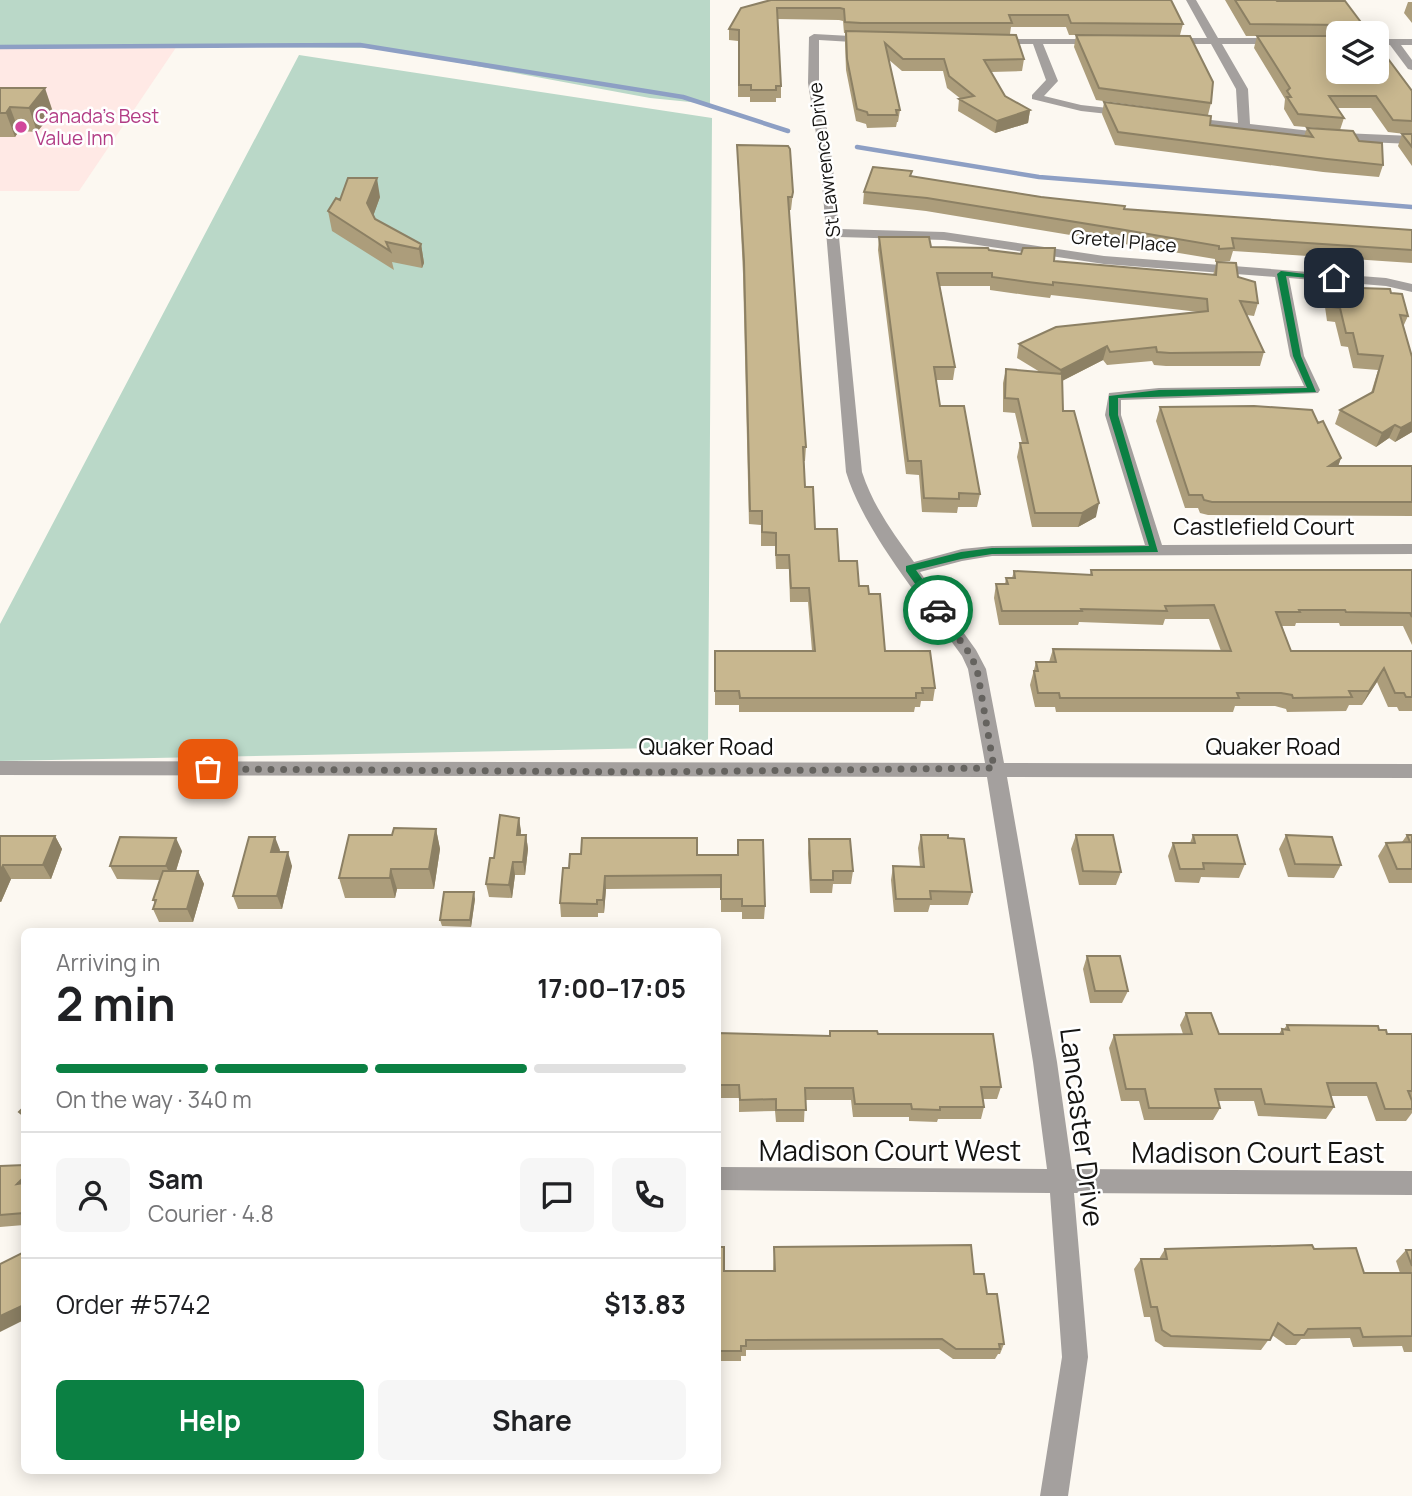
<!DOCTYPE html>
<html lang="en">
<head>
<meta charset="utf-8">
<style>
  :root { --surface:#fff; --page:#f6f6f6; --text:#202124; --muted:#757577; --line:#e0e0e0; --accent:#0b8043 }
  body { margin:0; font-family:Manrope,sans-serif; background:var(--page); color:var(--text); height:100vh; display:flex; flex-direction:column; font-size:26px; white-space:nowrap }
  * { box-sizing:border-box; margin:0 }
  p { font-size:23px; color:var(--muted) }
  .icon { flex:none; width:38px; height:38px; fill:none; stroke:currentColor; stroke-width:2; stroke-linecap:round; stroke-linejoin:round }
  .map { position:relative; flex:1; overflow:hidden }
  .drawer { position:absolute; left:21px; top:928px; width:700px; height:546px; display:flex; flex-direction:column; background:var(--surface); border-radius:10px; box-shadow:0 4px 18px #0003 }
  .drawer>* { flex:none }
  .fabs { position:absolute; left:1326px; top:21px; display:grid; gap:14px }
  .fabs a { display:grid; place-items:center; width:63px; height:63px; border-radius:10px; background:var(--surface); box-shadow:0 4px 18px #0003; font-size:35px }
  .pin { position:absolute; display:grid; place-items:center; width:60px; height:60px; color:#fff; margin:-30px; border-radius:14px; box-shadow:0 4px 10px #0006 }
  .courier { position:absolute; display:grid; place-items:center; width:70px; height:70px; margin:-35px; border:5px solid #0b8043; border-radius:50%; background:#fff; color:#222; box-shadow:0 2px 9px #0007 }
  .summary em { font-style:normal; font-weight:700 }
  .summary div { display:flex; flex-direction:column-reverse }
  .summary { display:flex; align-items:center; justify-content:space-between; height:119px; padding:0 35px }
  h1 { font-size:46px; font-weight:700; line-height:52px }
  .bar { display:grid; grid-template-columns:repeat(4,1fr); gap:10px 7px; align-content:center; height:84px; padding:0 35px }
  .bar i { height:9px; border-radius:5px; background:var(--line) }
  .bar .selected { background:var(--accent) }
  .bar p { grid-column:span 4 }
  .line { display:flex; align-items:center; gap:18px; padding:0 35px; border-top:2px solid var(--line) }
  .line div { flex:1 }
  .round { display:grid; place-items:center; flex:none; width:74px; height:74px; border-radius:10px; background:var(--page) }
  .action { display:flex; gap:14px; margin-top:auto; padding:14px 35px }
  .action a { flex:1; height:80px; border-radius:10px; background:var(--accent); color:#fff; font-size:28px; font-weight:700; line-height:80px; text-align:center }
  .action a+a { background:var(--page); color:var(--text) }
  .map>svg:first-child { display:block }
</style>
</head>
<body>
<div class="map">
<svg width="1412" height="1496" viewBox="0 0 1412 1496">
  <rect width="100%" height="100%" fill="#fcf8f1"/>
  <path fill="#ffe9e5" d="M0,45L177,46L79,191H0Z"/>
  <path fill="#bad8c8" d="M0,0H710V104L650,98L379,48L0,45Z
    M299,55L712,118L708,747L0,761V624Z"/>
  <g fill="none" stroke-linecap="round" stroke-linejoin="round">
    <path stroke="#8d9fc4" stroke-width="4.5" d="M0,47L360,45L683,97L788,131
      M857,147L1039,177L1412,207"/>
    <path fill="#a4a09e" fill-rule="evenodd" d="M1186,0H1196L1218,38H1282L1287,41L1282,44H1222L1248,89L1250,124L1319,132L1412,136V144L1319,140L1180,122V118L1184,117L1238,123L1236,89L1211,44H1168L1163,41L1168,38H1207Z
      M814,34L869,37L874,40L869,43L819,40V83L832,159L839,229L944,232L1104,256L1386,278L1412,284V292L1386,286L1289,278L1304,356L1320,390L1318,393L1121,400V415L1162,545L1412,544V554L992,556L962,561L920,572L976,650L986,669L1004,763L1412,764V778L1007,777L1057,1062L1072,1169L1412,1171V1195L1074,1193L1088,1357L1068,1496H1040L1062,1357L1050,1193L718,1190V1167L1047,1169L1033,1062L987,777L0,775V761L985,763L968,669L962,656C924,602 865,534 846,472L820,159L808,83L809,37ZM839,237L944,240L1104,264L1275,277L1290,356L1304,386L1159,388L1109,393L1105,415L1145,545L992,546L962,549L914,562C893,533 873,506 862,472Z
      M989,39H1104V43L1100,44H1043L1058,81L1044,96L1081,105L1126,110L1132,113L1126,116L1081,111L1032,99V95L1046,80L1033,44H993L989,43Z
      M1377,39H1412V45H1401L1412,60V70L1408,69L1390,45H1377Z"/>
  </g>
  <path fill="#ac9d7b" d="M771,0H1171L1183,24L1180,35H1069L1066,27H1011L1010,34L1024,59L1022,71L991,72L1005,96L1030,110L1028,123L995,133L958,111L959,99H961L947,88L943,71H902L888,59L900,110L898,122H897L896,127L867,128L866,124L856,121L846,70L845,43V33H844L843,21L839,20L777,19L781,86V98H776V102H750V97H738V41L729,40V29Z
    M1225,0H1276L1277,1L1369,33H1339V72L1412,91V166L1398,146L1402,134H1405L1388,132L1371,108H1338L1344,118L1340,130L1294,126L1284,109L1285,99L1254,48L1257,36H1262H1246Z
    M1408,2H1412V23L1404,13Z
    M1076,35L1211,103L1208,115L1210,125L1304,136L1307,128L1359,141L1383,165L1379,177L1323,172L1115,145L1102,114L1104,102L1183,112L1096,100L1074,47Z
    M0,88L53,112L37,132L19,131L15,137H0Z
    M737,145L793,192L791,210H789L806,447L805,461H804L805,487L815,529L859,586L869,594L885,651L935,688L933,701H921L920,707H915L914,712H739V705H715V651H812L808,602H790L789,569H776L775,546H761V525L749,524L743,274Z
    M911,177L1124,209L1412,230V263L1233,251L1230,261L1218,262L1238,277L1258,303L1254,316L1247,315L1264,352L1260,366H1166L1154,365L1152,361L1107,365L1103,360L1062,381L1063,411L1096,517L1078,527H1032L1017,457L1020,443H1022L1015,413L1003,412V383L1006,369L1040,372L1017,358L1019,344L1199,312L1051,295L1050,298L1026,295L990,290V286H940L955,367L953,380H936L940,406L980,494L977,507H958L957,513L922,512L919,475L906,474L878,250L879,237L931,247L989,250L1054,261L1213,275L1217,262H1215V259L926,211L863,204L864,192Z
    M380,197L373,216L375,219L421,244L424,263L422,268L392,262L394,270L332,231L328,211L340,200Z
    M1329,287L1391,293L1408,316L1403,327L1412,357V432L1395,442L1389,438L1376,447L1335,424L1340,410L1371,393L1378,370L1353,368L1348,347L1341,346L1335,322L1327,321L1324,300Z
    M1160,407L1318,423L1341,458L1338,466H1412V516L1208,515L1200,513L1198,508H1185L1156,421Z
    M1091,570H1412V645L1403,626H1340L1339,623H1296L1295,626H1282L1291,651H1412V711H1399L1397,707H1388L1377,682L1362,705H1349L1346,711L1287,712L1286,709L1275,706H1235L1233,712H1056L1055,707H1035L1030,685L1036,662H1049L1053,649L1221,651L1209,619H1165L1163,625L1079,622L1078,625H999L994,598L996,584H1005L1006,578H1012L1014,571L1090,575Z
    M519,818L521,835H526L528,849L525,875H515L512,898L489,897L486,884L494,858Z
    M436,829L440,849L434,889H397L395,898H345L339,878L392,835Z
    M921,835L948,838L972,892L968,905H930L928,912H894L891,880L893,866L920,867L918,848Z
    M1076,835L1121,872L1116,885H1079L1071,849Z
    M1193,835L1245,864L1239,878L1201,877L1199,883L1175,882L1168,856L1173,843H1190Z
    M1286,835L1341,865L1334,878L1288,877L1279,849Z
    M1407,835H1412V883H1389L1378,856L1386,843L1402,842Z
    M0,836H55L62,849L51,879H11L1,902H0Z
    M809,839L853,871L851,884H833L832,893H810L808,853Z
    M738,840L765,906L764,919H742V912H721V888L606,889L604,913H598V917H561L560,903L569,868L697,855H737Z
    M280,850L279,852L292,866L282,909H238L233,896Z
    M182,851L176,871H198L204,884L193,922H159L153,909L155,903L153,900L160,880L117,879L110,866Z
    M475,899L471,927L442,926L440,920Z
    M1087,956L1128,991L1122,1003H1090L1083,969Z
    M1186,1013L1219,1034H1279L1282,1029H1284L1287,1025L1379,1030L1387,1034H1412V1113L1406,1121H1376L1367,1096H1330L1334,1107L1326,1119L1258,1116L1254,1101H1218L1220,1108L1213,1120H1144L1139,1101H1121L1109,1048L1114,1035L1183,1034L1180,1025Z
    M830,1031L878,1034L1001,1087L997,1099H983L984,1107L981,1119H938L937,1122L909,1121V1117H853L851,1100H805L804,1122H776L775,1111L739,1112V1098H718V1033L829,1036Z
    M24,1165V1225L0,1227V1166Z
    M718,1247L724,1271H773L774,1247L974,1274L987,1294L1004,1344L1000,1354H998L995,1359H953L939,1349L746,1350V1356H741V1361H718Z
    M1165,1249H1314L1364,1273H1400L1396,1261L1406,1250H1412V1352H1404L1402,1346L1353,1347L1350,1338L1301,1339L1296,1345H1286L1272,1335L1261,1350L1164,1347L1155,1341L1150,1317H1144L1134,1269L1141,1259H1159Z"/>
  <path fill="#8c8064" d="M45,88L53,112L37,132L29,108Z
    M10,107L19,131L15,137L6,113Z
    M1030,110L1028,123L995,133L997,121Z
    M377,178L380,197L371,222L367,203Z
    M421,244L424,263L422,268L419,249Z
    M1107,346L1103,360L1058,383L1061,370Z
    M1412,422V432L1395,442L1401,428Z
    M1395,425L1389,438L1376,447L1382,433Z
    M1341,458L1336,472L1329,466Z
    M1099,503L1096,517L1078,527L1082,513Z
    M1384,668L1377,682L1362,705L1369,691Z
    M519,818L521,831L519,848L517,835Z
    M436,829L440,849L434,889L429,869Z
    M526,835L528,849L525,875L523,862Z
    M55,836L62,849L51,879L43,865Z
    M275,837L280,850L276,866L271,852Z
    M176,838L182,851L173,880L166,866Z
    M288,852L292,866L282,909L277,896Z
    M513,862L515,875L512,898L509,885Z
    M3,865L11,879L1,902L0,901V872Z
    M391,869L397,889L395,898L390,878Z
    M198,871L204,884L193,922L187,909Z
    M605,876L606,889L604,913L603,900Z
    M474,892L475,899L471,927L470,920Z
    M24,1177V1193L17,1184Z
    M24,1305V1320L0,1332V1316Z"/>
  <path fill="#c8b78f" stroke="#8c8064" stroke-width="2" d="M771,0H1171L1183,24L1071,23L1068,15H1009L1012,23H861L845,22L844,9L840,8H777L781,86H776V90H751V85H739V30L729,29L741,8Z
    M1235,0H1276L1277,1H1345L1369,33H1345V25L1250,24Z
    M846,31L1016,35L1024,59L984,60L1005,96L1030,110L997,121L959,99L974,96L949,76L944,59H903L885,43L900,110H896L897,115H868L867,112L857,109L847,59Z
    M1076,35L1190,36L1213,82L1211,103L1099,88Z
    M1257,36H1339V72H1377V44L1412,91V121L1393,120L1376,96H1329L1344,118L1298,114L1287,97H1291L1287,91L1290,88Z
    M0,88H45L29,108L10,107L6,113H0Z
    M1104,102L1211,116L1210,125L1313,137L1307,128L1353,131L1359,141L1382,143L1383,165L1327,159L1118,132Z
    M1402,134H1412V147Z
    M737,145L788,146L790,149L793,192L792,197H788L806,447H803L805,487H813L815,529H837L839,561H857L859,586H868L869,594H880L885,651H930L935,688H922L923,693H916V698H740L739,691H715V651H815L809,588H791L789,555H776V533L762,532V511H750L744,261Z
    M873,167L912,171L910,176L1041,197L1125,206L1124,209L1412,230V250L1232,238L1234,248L1219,249V246L1119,229L927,198L864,192Z
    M348,178H377L367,203L375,219L421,244L419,249L386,242L390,251L328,211L336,198L340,200Z
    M879,237H929L931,247L988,248L989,250L1021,254L1023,248H1055L1054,261L1216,275L1217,262L1236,263L1238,277L1255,282L1258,303L1240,301L1264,352L1170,353L1157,352L1156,347L1110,352L1107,346L1061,370L1019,344L1056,327L1208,311L1207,299L1053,282V285L1028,282L992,277V273H937L955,367H934L940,406H964L980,494L959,493V499L924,498L921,461H908Z
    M1329,287L1390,289L1391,293L1402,294L1408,316L1400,315L1412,357V422L1401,428L1395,425L1382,433L1340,410L1373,392L1383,356L1358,354L1353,333H1346L1340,308L1332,307Z
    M1006,369L1062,374L1063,411H1074L1099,503L1082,513H1035L1020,443H1028L1018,399L1005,398Z
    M1254,406L1312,410L1318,423L1323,421L1341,458L1329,466H1412V502H1212L1204,500L1202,495H1189L1160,407Z
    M1091,570H1412V617L1410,613L1346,612L1345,610H1299L1300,612H1276L1291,651H1412V697H1406L1404,693H1395L1384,668L1369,691H1349L1352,697L1293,698L1292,695L1281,693H1237L1239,698H1060L1059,693H1038L1034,671H1038L1036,662H1056L1053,649L1231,651L1214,605L1165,606L1167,611L1081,609L1082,611H1002L996,584H1008L1006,578H1015L1014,571L1092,575Z
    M500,815L519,818L517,835H526L523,862H513L509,885L486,884L490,858H494Z
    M394,828L436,829L429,869H391L390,878H339L349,835H392Z
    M921,835H948V838L964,839L972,892L930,891L931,899H896L893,866L924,867Z
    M1076,835H1113L1121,872L1083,871Z
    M1193,835H1237L1245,864L1203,863L1204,869H1180L1173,843H1195Z
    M1286,835L1332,837L1341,865L1295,864Z
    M1407,835H1412V869H1397L1386,843L1410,842Z
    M0,836H55L43,865H3L0,872Z
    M120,837L176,838L166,866H110Z
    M249,837H275L271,852H288L277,896H233Z
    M582,838H697V855H738V840H763L765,906H742V899H721V875L605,876L603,900H597V904L560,903L563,868H569L570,854H581Z
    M809,839H850L853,871H833V880H811Z
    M163,871H198L187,909H153L156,900H153Z
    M444,892H474L470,920H440Z
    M1087,956H1120L1128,991H1095Z
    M1186,1013H1211L1219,1034H1283L1282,1029L1289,1030L1287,1025L1378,1026L1379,1030H1386L1387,1034H1412V1091H1408L1412,1101V1109H1385L1376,1083H1327L1334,1107L1265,1104L1261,1089H1215L1220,1108H1149L1145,1089H1126L1114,1035L1192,1034Z
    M830,1031H877L878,1034H993L1001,1087H981L984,1107H940V1110L912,1109L911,1104H855L853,1088H805L806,1110H776V1099L740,1100L739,1085H718V1033L830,1036Z
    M24,1107V1116L19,1112Z
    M24,1165V1177L17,1184L24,1183V1213L0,1215V1166Z
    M971,1245L974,1274H984L987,1294H997L1004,1344H999L1000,1349H956L942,1339L746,1340V1346H741V1351H718V1247H724V1271H775L774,1247Z
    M1312,1245L1314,1249L1356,1248L1364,1273H1412V1336L1363,1337L1360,1328L1308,1329L1304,1335H1294L1278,1323L1270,1340L1171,1336L1162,1330L1157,1307H1151L1141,1259H1167L1165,1249Z
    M1406,1250H1412V1266Z
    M24,1252V1305L0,1316V1264Z"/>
  <path fill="#0b8043" d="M1281,271L1337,278L1334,280L1286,276L1301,356L1316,392L1118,398V415L1158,552L992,554L961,559L916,570L944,610L935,612L906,571V566L961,552L992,548L1149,546L1109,415V396L1159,390L1307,388L1293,356L1277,274Z"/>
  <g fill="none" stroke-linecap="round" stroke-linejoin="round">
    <path stroke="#65635f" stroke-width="7" stroke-dasharray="0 12.6" d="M208,769L654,772L994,768L977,669L970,654L938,610"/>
  </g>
  <circle fill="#d1479c" stroke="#fff" stroke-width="2.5" cx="21" cy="127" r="7"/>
  <g text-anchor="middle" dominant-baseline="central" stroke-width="5" stroke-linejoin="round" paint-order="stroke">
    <g font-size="19" fill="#b23c85" stroke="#fff" text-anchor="start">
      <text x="35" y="116">Canada's Best<tspan x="35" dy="22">Value Inn</tspan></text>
    </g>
    <g font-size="19" fill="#141311" stroke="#fff">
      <text transform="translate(824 160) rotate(-97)">St Lawrence Drive</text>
      <text transform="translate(1124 241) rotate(5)">Gretel Place</text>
    </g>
    <g font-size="23" fill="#141311" stroke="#fff">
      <text x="1264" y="526">Castlefield Court</text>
      <text x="706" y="746">Quaker Road</text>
      <text x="1273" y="746">Quaker Road</text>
    </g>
    <g font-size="28" fill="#141311" stroke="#fff">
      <text transform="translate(1083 1127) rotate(83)">Lancaster Drive</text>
      <text x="890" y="1150">Madison Court West</text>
      <text x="1258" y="1152">Madison Court East</text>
    </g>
  </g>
</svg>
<div class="fabs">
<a><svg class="icon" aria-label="layers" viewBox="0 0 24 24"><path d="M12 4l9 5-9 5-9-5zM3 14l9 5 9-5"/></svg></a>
</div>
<div class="pin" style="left:208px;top:769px;background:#ea580c"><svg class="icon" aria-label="bag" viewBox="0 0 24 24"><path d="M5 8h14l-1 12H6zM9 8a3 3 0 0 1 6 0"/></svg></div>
<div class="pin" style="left:1334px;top:278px;background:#1f2937"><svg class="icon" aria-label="home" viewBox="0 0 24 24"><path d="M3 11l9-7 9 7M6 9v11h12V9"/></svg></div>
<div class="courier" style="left:938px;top:610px"><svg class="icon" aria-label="car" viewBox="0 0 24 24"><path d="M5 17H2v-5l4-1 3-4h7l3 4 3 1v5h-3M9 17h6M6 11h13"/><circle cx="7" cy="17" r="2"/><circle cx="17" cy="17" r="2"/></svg></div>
<section class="drawer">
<div class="summary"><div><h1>2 min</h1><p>Arriving in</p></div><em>17:00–17:05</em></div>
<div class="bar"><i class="selected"></i><i class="selected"></i><i class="selected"></i><i></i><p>On the way · 340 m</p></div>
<div class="line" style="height:126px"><a class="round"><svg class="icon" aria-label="person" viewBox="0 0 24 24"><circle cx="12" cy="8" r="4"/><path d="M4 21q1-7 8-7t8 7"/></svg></a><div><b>Sam</b><p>Courier · 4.8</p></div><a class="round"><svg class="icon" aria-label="chat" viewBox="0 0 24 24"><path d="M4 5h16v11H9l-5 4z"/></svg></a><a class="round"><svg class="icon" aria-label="phone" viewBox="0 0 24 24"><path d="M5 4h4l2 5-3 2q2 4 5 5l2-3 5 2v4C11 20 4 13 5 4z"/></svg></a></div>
<div class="line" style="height:91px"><div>Order #5742</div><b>$13.83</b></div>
<div class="action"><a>Help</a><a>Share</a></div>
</section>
</div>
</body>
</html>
